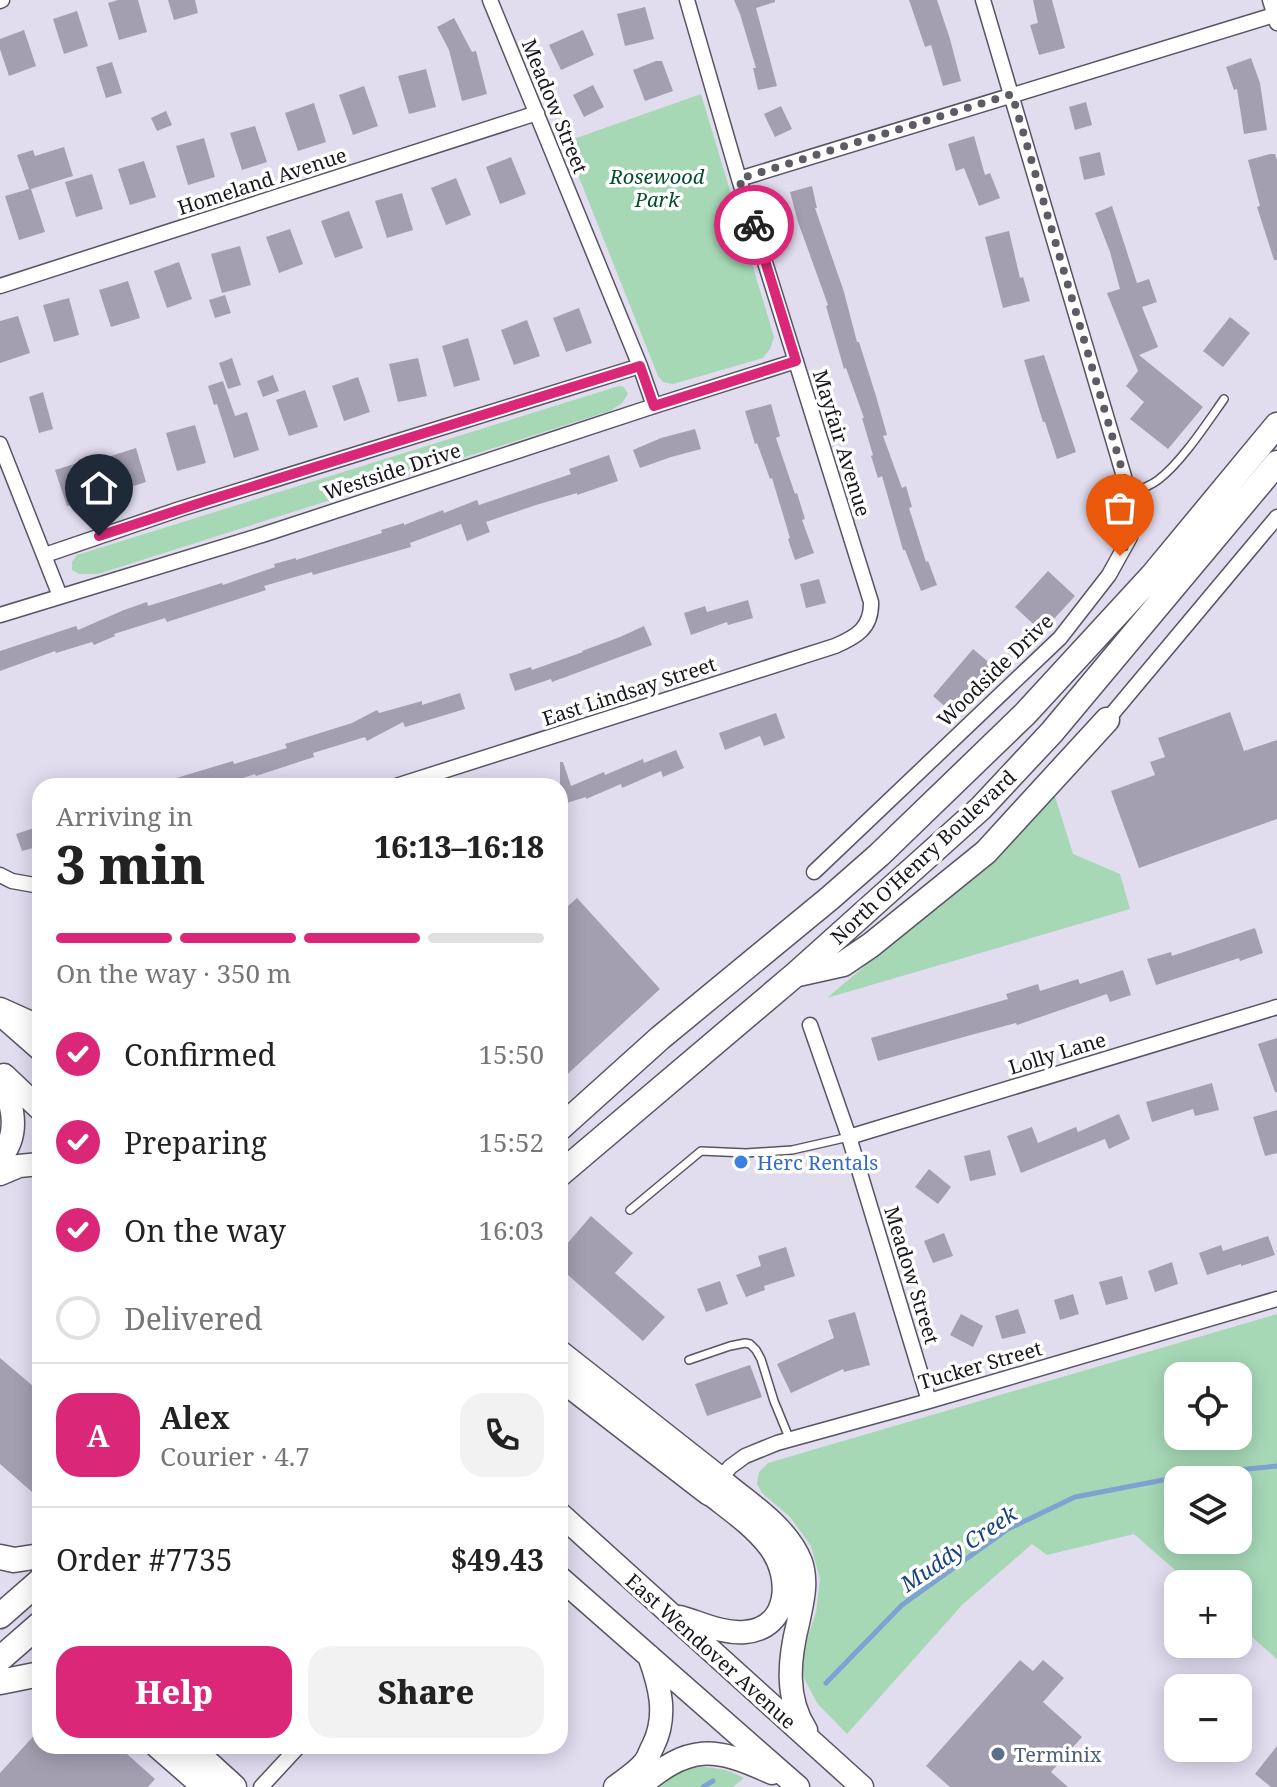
<!DOCTYPE html>
<html lang="en">
<head>
<meta charset="utf-8">
<style>
  :root { --surface:#fff; --page:#f2f2f2; --text:#222; --muted:#767676; --line:#e0e0e0; --accent:#db2777 }
  body { margin:0; font-family:"Noto Serif",serif; background:var(--page); color:var(--text); height:100vh; display:flex; flex-direction:column; font-size:30px; white-space:nowrap }
  * { box-sizing:border-box; margin:0 }
  p { font-size:26px; color:var(--muted) }
  .icon { flex:none; width:44px; height:44px; fill:none; stroke:currentColor; stroke-width:2; stroke-linecap:round; stroke-linejoin:round }
  .map { position:relative; flex:1; overflow:hidden }
  .details { position:absolute; left:32px; top:778px; width:536px; height:976px; display:flex; flex-direction:column; background:var(--surface); border-radius:24px; box-shadow:0 4px 20px #0003 }
  .details>* { flex:none }
  .tools { position:absolute; left:1164px; top:1362px; display:grid; gap:16px }
  .tools a { display:grid; place-items:center; width:88px; height:88px; border-radius:16px; background:var(--surface); box-shadow:0 4px 20px #0003; font-size:40px }
  .pin { position:absolute; display:grid; place-items:center; width:68px; height:68px; color:#fff; margin:-82px -34px; border-radius:50% 50% 50% 0; rotate:-45deg; box-shadow:0 0 8px #0007 }
  .pin .icon { rotate:45deg }
  .courier { position:absolute; display:grid; place-items:center; width:80px; height:80px; margin:-40px; border:6px solid #db2777; border-radius:50%; background:#fff; color:#222; box-shadow:0 2px 10px #0007 }
  .summary em { font-style:normal; font-weight:800 }
  .summary div { display:flex; flex-direction:column-reverse }
  .summary { display:flex; align-items:center; justify-content:space-between; height:136px; padding:0 24px }
  h1 { font-size:52px; font-weight:800; line-height:60px }
  .bar { display:grid; grid-template-columns:repeat(4,1fr); gap:12px 8px; align-content:center; height:96px; padding:0 24px }
  .bar i { height:10px; border-radius:6px; background:var(--line) }
  .bar .current { background:var(--accent) }
  .bar p { grid-column:span 4 }
  .line { display:flex; align-items:center; gap:20px; padding:0 24px; border-top:2px solid var(--line) }
  .line div { flex:1 }
  .round { display:grid; place-items:center; flex:none; width:84px; height:84px; border-radius:24px; background:var(--page) }
  ol { padding:0 24px; list-style:none }
  li { display:flex; align-items:center; gap:24px; height:88px }
  li p { margin-inline-start:auto }
  li .icon { padding:8px; border-radius:50%; background:var(--accent); color:#fff; stroke-width:4 }
  li:last-child { color:var(--muted) }
  li i { width:44px; height:44px; border:4px solid var(--line); border-radius:50% }
  .primary-button { display:flex; gap:16px; margin-top:auto; padding:16px 24px }
  .primary-button a { flex:1; height:92px; border-radius:24px; background:var(--accent); color:#fff; font-size:32px; font-weight:800; line-height:92px; text-align:center }
  .primary-button a+a { background:var(--page); color:var(--text) }
  .map>svg:first-child { display:block }
</style>
</head>
<body>
<div class="map">
<svg width="1277" height="1787" viewBox="0 0 1277 1787">
  <rect width="100%" height="100%" fill="#e1dcee"/>
  <path fill="#a6d8b6" fill-rule="evenodd" d="M701,94L774,337L770,349L763,358L673,384L663,382L658,376L565,142Z
    M619,386L624,387L628,394L622,403L610,411L98,574H79L72,570V562L77,555Z
    M1054,793L1073,854L1120,874L1130,909L827,998L960,885Z
    M1277,1314V1659L1238,1625V1584H1191L1134,1534L1047,1555L1032,1544L962,1605L847,1734L817,1703L803,1676V1651L816,1612L820,1579L811,1546L790,1517L762,1493L757,1484L759,1472L768,1463ZM1178,1376H1238V1436H1178ZM1178,1480H1238V1540H1178Z
    M690,1766C710,1767 727,1768 744,1778L733,1787H655L672,1773Z"/>
  <g fill="none" stroke-linecap="round" stroke-linejoin="round">
    <path stroke="#80a2d3" stroke-width="5" d="M826,1683L902,1605L1008,1529L1075,1497L1189,1475L1277,1466
      M703,1787L713,1781"/>
  </g>
  <path fill="#a49fb0" d="M118,0H138L147,32L119,40L108,3Z
    M168,0H195L198,13L174,20Z
    M734,0H775V2L756,8L777,86L758,90L753,68H756L740,14Z
    M909,0H937L950,39L961,81L943,86L931,45L925,47Z
    M1033,0H1052L1065,48L1039,55L1030,25L1038,23Z
    M645,7L654,39L625,46L617,14Z
    M77,11L88,46L64,54L53,19Z
    M454,18L472,52L476,51L487,94L462,101L449,50L437,27Z
    M24,30L36,66L9,76L0,49V39Z
    M583,30L594,55L561,70L549,45Z
    M1251,58L1260,83L1267,130L1244,134L1237,89L1234,90L1226,67Z
    M656,61H662L673,91L645,101L633,70Z
    M112,62L122,93L106,98L96,67Z
    M426,69L436,107L409,114L398,76Z
    M593,85L604,107L584,117L573,95Z
    M364,86L378,126L353,135L339,95Z
    M1086,102L1092,125L1075,130L1069,107Z
    M314,103L326,142L298,151L285,113Z
    M781,106L792,129L775,137L764,114Z
    M166,111L172,125L157,131L151,118Z
    M255,126L267,162L242,170L230,133Z
    M974,136L985,175L990,173L1000,198L979,206L964,168L956,171L948,144Z
    M204,138L215,177L188,185L176,146Z
    M64,147L73,176L31,189L45,232L19,240L5,196L29,189L17,155L33,150L35,156Z
    M1100,152L1105,175L1084,180L1079,157Z
    M1270,154H1275L1277,160V260H1274L1257,207L1260,206L1248,160Z
    M511,157L526,194L500,204L486,167Z
    M144,161L156,197L130,205L118,169Z
    M92,174L103,209L76,217L65,182Z
    M456,178L471,215L446,225L431,188Z
    M812,186L817,208H815L844,292L857,342H859L876,396L887,435L883,436L902,488L906,486L912,507L909,508L926,562L928,561L937,585L921,591L905,550H903L882,476L878,478L871,456L873,455L862,418H864L846,368L844,369L826,306L828,305L798,222L790,192Z
    M402,193L413,230L387,238L375,201Z
    M1112,206L1137,283L1149,279L1157,302L1142,307L1158,347L1139,355L1203,407L1168,449L1130,419L1144,402L1126,386L1138,371L1107,293L1120,289L1110,252L1095,213Z
    M349,211L363,248L335,258L321,221Z
    M290,229L303,264L279,273L266,237Z
    M1009,231L1020,278L1023,277L1030,301L1003,308L985,237Z
    M240,246L251,285L222,293L211,254Z
    M179,262L192,299L167,308L154,271Z
    M128,281L140,318L111,327L99,290Z
    M225,295L231,313L215,318L209,300Z
    M69,298L79,335L54,342L43,305Z
    M579,308L592,343L566,352L553,318Z
    M18,316L30,353L0,363V321Z
    M1230,317L1250,333L1223,367L1203,351Z
    M527,320L540,356L514,365L501,330Z
    M468,338L480,380L454,387L442,346Z
    M1044,355L1076,452L1057,459L1045,422H1043L1024,360Z
    M232,358L241,385L228,389L219,363Z
    M418,358L427,396L398,402L389,364Z
    M273,375L279,391L263,397L257,381Z
    M358,377L370,412L344,421L332,386Z
    M223,381L235,416L247,412L259,450L234,458L217,404L214,405L208,386Z
    M305,390L318,427L289,436L276,400Z
    M43,392L53,429L39,433L29,397Z
    M771,404L780,436L776,438L795,494L797,493L805,519L802,520L814,553L795,560L788,539L790,538L772,478L770,479L757,443L755,444L745,411Z
    M195,425L206,463L177,471L166,433Z
    M695,429L701,449L671,457L640,468L633,450L661,438Z
    M136,448L146,482L121,490L111,456Z
    M609,455L618,481L577,495V493L536,505L486,522L490,532L467,541L461,524L410,543L411,547L313,575L312,572L264,586L266,590L167,622L165,618L114,634L115,636L94,645L92,642L56,653L55,651L0,671V651L76,626L78,630L124,610L147,602L148,606L222,583L223,585L275,567L274,564L296,558V560L382,533L381,530L404,523V525L443,510L444,513L477,500L479,505L571,474L569,469Z
    M84,461L95,498L67,506L55,470Z
    M1048,571L1075,596L1042,632L1015,607Z
    M819,579L826,603L806,608L800,584Z
    M748,600L753,618L728,625L727,622L691,635L684,613L705,606L707,612Z
    M644,626L652,645L552,682L551,679L515,691L509,674L531,667L532,670L583,652L582,651L620,637Z
    M973,649L999,671L958,718L933,696Z
    M460,693L465,709L405,727L403,722L367,741L365,737L313,753L314,757L256,776L255,774L220,786H163V782L233,761L234,764L287,748L285,744L352,723L377,710L379,713L422,701V705Z
    M1230,712L1244,751L1277,740V819L1139,868L1111,791L1155,775L1150,762L1165,757L1158,738Z
    M776,713L785,738L764,746L760,736L725,750L719,733Z
    M676,750L684,768L663,777L661,771L622,788L621,784L586,799V797L560,805V762H563L571,786L604,772L605,775L643,759L644,763Z
    M40,826V846L22,851L16,834Z
    M577,898L660,989L560,1081V913Z
    M1255,928L1263,953L1240,961L1239,958L1156,985L1147,959L1171,952L1172,956Z
    M1123,970L1131,995L1110,1002L1107,994L1017,1025L1016,1023L971,1035L878,1061L871,1038L1008,999L1006,994L1038,984L1040,991L1078,979L1080,984Z
    M1277,1038V1092H1275L1258,1044Z
    M1212,1083L1219,1110L1195,1116L1193,1109L1152,1122L1146,1102Z
    M1277,1110V1153L1265,1156L1253,1117Z
    M1119,1114L1130,1139L1109,1149L1105,1139L1021,1173L1007,1136L1032,1127L1038,1143L1076,1127L1078,1132Z
    M990,1150L996,1175L970,1181L964,1156Z
    M929,1169L951,1187L938,1204L915,1187Z
    M591,1216L633,1253L615,1273L665,1317L643,1341L560,1268V1252Z
    M944,1233L953,1256L933,1263L924,1241Z
    M1268,1236L1275,1255L1241,1266V1264L1207,1275L1199,1253L1221,1245L1223,1251Z
    M786,1247L795,1276L764,1286L765,1290L746,1297L736,1275L761,1266L758,1256Z
    M1172,1262L1178,1284L1155,1292L1148,1271Z
    M1122,1276L1128,1299L1106,1305L1099,1282Z
    M720,1281L728,1304L706,1312L697,1289Z
    M1073,1294L1079,1314L1060,1320L1054,1300Z
    M1018,1309L1026,1333L1002,1339L995,1316Z
    M855,1312L870,1365L844,1372L843,1369L791,1393L777,1364L834,1338L828,1320Z
    M961,1314L983,1326L973,1347L950,1335Z
    M0,1358L40,1392V1499L0,1464Z
    M750,1365L762,1397L707,1416L695,1384Z
    M1020,1660L1033,1671L1043,1660L1064,1678L1043,1702L1082,1737L1051,1772L1068,1787H950L926,1766Z
    M40,1729V1746H118L155,1779L148,1787H0V1773Z
    M1277,1746V1787H1271L1255,1774Z"/>
  <g fill="none" stroke-linecap="round" stroke-linejoin="round">
    <defs>
      <path id="service" d="M1129,494C1139,490 1150,486 1158,480C1181,463 1207,423 1224,399
        M630,1210L701,1151L746,1153L792,1150L849,1137
        M689,1360L730,1346L745,1343L750,1344L756,1350L761,1359L774,1401L790,1440"/>
      <path id="minor" d="M490,0L640,366L654,406
        M1270,0L1277,23
        M0,1L2,0
        M739,179L1274,15
        M0,286L537,113
        M0,444L60,596
        M45,555L180,509L640,366
        M0,615L262,535L654,406L796,361
        M1107,720L1277,517
        M396,786L835,646C856,637 872,628 871,602L739,179L687,0
        M814,872L1060,638L1109,575L1130,537L1133,507L983,0
        M0,875L12,881L40,886
        M810,1025L849,1137L929,1401
        M849,1137L1277,1007
        M717,1483L730,1467L745,1456L777,1443L929,1401L1277,1299
        M261,1787L299,1746"/>
      <path id="trunk" d="M0,1014L40,1049
        M4,1075L40,1109
        M0,1077C13,1103 21,1134 0,1158
        M0,1174L19,1166L40,1164
        M720,1479C748,1503 787,1526 801,1562C808,1583 802,1603 798,1623C789,1659 785,1698 806,1730
        M560,1514L862,1787
        M560,1578L798,1787
        M680,1617C701,1623 723,1634 745,1632C791,1628 792,1575 769,1546C753,1525 729,1509 709,1493
        M615,1787C624,1780 637,1772 644,1763C648,1759 650,1751 653,1746C668,1716 660,1686 649,1656
        M639,1787C690,1744 713,1746 772,1773"/>
      <path id="motorway" d="M798,974L843,964L871,945L986,852L1107,720
        M0,1010L40,1028
        M560,1128L660,1038L830,898L879,855L1025,714L1152,576L1277,425
        M560,1174L796,974L981,808L1052,732L1277,463
        M560,1353L720,1479
        M560,1378L709,1493
        M0,1557L14,1560L40,1556
        M0,1616L40,1581
        M0,1659L40,1624
        M0,1682L35,1675L40,1676
        M158,1746L205,1787
        M189,1746L234,1787"/>
    </defs>
    <use href="#service" stroke="#595463" stroke-width="10"/>
    <use href="#minor" stroke="#595463" stroke-width="17"/>
    <use href="#trunk" stroke="#595463" stroke-width="25"/>
    <use href="#motorway" stroke="#595463" stroke-width="27"/>
    <use href="#service" stroke="#fff" stroke-width="7"/>
    <use href="#minor" stroke="#fff" stroke-width="14"/>
    <use href="#trunk" stroke="#fff" stroke-width="22"/>
    <use href="#motorway" stroke="#fff" stroke-width="24"/>
  </g>
  <g fill="none" stroke-linecap="round" stroke-linejoin="round">
    <path stroke="#5e5b66" stroke-width="8" stroke-dasharray="0 14.4" d="M754,225L739,179L1012,94L1133,507L1130,537L1120,556"/>
    <path stroke="#db2777" stroke-width="10" d="M99,536L209,500L640,366L654,406L796,361L754,225"/>
  </g>
  <circle fill="#3f7fe0" stroke="#fff" stroke-width="3" cx="741" cy="1162" r="8"/>
  <circle fill="#5c6f8a" stroke="#fff" stroke-width="3" cx="998" cy="1754" r="8"/>
  <g text-anchor="middle" dominant-baseline="central" stroke-width="7" stroke-linejoin="round" paint-order="stroke">
    <g font-size="20" fill="#18161c" stroke="#fff">
      <text transform="translate(555 106) rotate(68)">Meadow Street</text>
      <text transform="translate(262 181) rotate(-18)">Homeland Avenue</text>
      <text transform="translate(842 443) rotate(73)">Mayfair Avenue</text>
      <text transform="translate(392 471) rotate(-18)">Westside Drive</text>
      <text transform="translate(995 670) rotate(-44)">Woodside Drive</text>
      <text transform="translate(629 691) rotate(-18)">East Lindsay Street</text>
      <text transform="translate(923 857) rotate(-43)">North O'Henry Boulevard</text>
      <text transform="translate(1057 1053) rotate(-17)">Lolly Lane</text>
      <text transform="translate(912 1275) rotate(73)">Meadow Street</text>
      <text transform="translate(980 1365) rotate(-16)">Tucker Street</text>
      <text transform="translate(711 1651) rotate(42)">East Wendover Avenue</text>
    </g>
    <g font-size="20" font-style="italic" fill="#044d2a" stroke="#fff">
      <text x="657" y="176">Rosewood<tspan x="657" dy="23">Park</tspan></text>
    </g>
    <g font-size="20" fill="#366cbe" stroke="#fff" text-anchor="start">
      <text x="757" y="1162">Herc Rentals</text>
    </g>
    <g font-size="20" fill="#4e5e75" stroke="#fff" text-anchor="start">
      <text x="1014" y="1754">Terminix</text>
    </g>
    <g font-size="22" font-style="italic" fill="#17447f" stroke="#fff">
      <text transform="translate(958 1548) rotate(-34)">Muddy Creek</text>
    </g>
  </g>
</svg>
<div class="tools">
<a><svg class="icon" aria-label="locate" viewBox="0 0 24 24"><circle cx="12" cy="12" r="6"/><path d="M12 2v4M12 18v4M2 12h4M18 12h4"/></svg></a>
<a><svg class="icon" aria-label="layers" viewBox="0 0 24 24"><path d="M12 4l9 5-9 5-9-5zM3 14l9 5 9-5"/></svg></a>
<a>+</a>
<a>−</a>
</div>
<div class="pin" style="left:1120px;top:556px;background:#ea580c"><svg class="icon" aria-label="bag" viewBox="0 0 24 24"><path d="M5 8h14l-1 12H6zM9 8a3 3 0 0 1 6 0"/></svg></div>
<div class="pin" style="left:99px;top:536px;background:#1f2937"><svg class="icon" aria-label="home" viewBox="0 0 24 24"><path d="M3 11l9-7 9 7M6 9v11h12V9"/></svg></div>
<div class="courier" style="left:754px;top:225px"><svg class="icon" aria-label="bike" viewBox="0 0 24 24"><circle cx="6" cy="16" r="4"/><circle cx="18" cy="16" r="4"/><path d="M6 16l4-8h5l3 8M10 8l3 8H6M13 5h3"/></svg></div>
<section class="details">
<div class="summary"><div><h1>3 min</h1><p>Arriving in</p></div><em>16:13–16:18</em></div>
<div class="bar"><i class="current"></i><i class="current"></i><i class="current"></i><i></i><p>On the way · 350 m</p></div>
<ol>
<li><svg class="icon" aria-label="check" viewBox="0 0 24 24"><path d="M5 12l5 5 9-10"/></svg>Confirmed<p>15:50</p></li>
<li><svg class="icon" aria-label="check" viewBox="0 0 24 24"><path d="M5 12l5 5 9-10"/></svg>Preparing<p>15:52</p></li>
<li><svg class="icon" aria-label="check" viewBox="0 0 24 24"><path d="M5 12l5 5 9-10"/></svg>On the way<p>16:03</p></li>
<li><i></i>Delivered</li>
</ol>
<div class="line" style="height:144px"><b class="round" style="background:var(--accent);color:#fff">A</b><div><b>Alex</b><p>Courier · 4.7</p></div><a class="round"><svg class="icon" aria-label="phone" viewBox="0 0 24 24"><path d="M5 4h4l2 5-3 2q2 4 5 5l2-3 5 2v4C11 20 4 13 5 4z"/></svg></a></div>
<div class="line" style="height:104px"><div>Order #7735</div><b>$49.43</b></div>
<div class="primary-button"><a>Help</a><a>Share</a></div>
</section>
</div>
</body>
</html>
